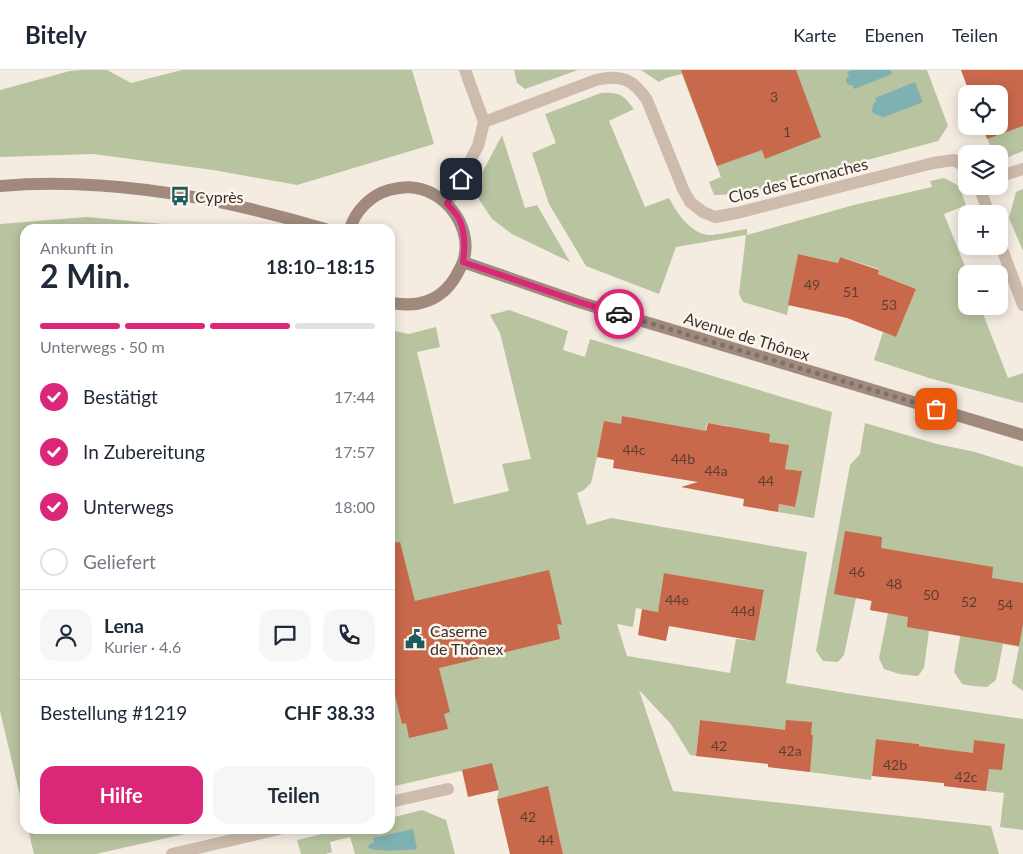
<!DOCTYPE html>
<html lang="de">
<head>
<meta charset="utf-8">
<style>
  :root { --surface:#fff; --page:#f6f6f7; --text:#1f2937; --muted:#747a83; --line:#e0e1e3; --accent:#db2777 }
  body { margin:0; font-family:Lato,sans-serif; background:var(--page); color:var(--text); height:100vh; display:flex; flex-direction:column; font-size:19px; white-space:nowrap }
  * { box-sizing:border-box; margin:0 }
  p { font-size:16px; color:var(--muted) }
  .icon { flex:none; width:28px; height:28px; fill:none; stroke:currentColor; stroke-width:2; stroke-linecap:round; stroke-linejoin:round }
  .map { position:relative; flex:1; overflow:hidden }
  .side { position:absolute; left:20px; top:154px; width:375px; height:610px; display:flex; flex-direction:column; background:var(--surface); border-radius:15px; box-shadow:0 2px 12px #0003 }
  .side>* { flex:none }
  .tools { position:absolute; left:958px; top:15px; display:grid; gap:10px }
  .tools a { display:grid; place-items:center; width:50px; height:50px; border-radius:10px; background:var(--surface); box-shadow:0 2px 12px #0003; font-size:25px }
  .pin { position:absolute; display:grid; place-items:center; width:42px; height:42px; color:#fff; margin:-21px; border-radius:10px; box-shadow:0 2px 8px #0006 }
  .courier { position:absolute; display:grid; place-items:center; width:50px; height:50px; margin:-25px; border:4px solid #db2777; border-radius:50%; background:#fff; color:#222; box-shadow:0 1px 6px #0007 }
  .head em { font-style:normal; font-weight:700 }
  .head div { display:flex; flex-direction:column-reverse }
  .head { display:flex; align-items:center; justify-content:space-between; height:85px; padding:0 20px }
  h1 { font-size:32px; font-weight:700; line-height:38px }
  .bar { display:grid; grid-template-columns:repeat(4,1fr); gap:8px 5px; align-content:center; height:60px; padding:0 20px }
  .bar i { height:6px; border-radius:4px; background:var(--line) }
  .bar .selected { background:var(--accent) }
  .bar p { grid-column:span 4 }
  .line { display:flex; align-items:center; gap:12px; padding:0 20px; border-top:1px solid var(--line) }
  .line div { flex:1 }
  .round { display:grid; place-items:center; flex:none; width:52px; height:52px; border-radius:15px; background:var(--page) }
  ol { padding:0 20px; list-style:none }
  li { display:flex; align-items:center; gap:15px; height:55px }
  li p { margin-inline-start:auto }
  li .icon { padding:5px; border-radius:50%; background:var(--accent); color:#fff; stroke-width:4 }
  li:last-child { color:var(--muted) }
  li i { width:28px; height:28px; border:2px solid var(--line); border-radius:50% }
  .cta { display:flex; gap:10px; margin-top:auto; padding:10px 20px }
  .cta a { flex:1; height:58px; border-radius:15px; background:var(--accent); color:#fff; font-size:20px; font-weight:700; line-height:58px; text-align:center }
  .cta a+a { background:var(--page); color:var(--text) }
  header { display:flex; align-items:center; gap:30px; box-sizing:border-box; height:70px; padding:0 25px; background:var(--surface); border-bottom:1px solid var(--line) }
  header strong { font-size:24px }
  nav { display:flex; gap:28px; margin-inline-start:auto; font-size:18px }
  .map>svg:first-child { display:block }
</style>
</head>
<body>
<header>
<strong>Bitely</strong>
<nav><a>Karte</a><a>Ebenen</a><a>Teilen</a></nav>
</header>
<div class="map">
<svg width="1023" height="784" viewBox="0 0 1023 784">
  <rect width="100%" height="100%" fill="#f4ebe1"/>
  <path fill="#b8c4a0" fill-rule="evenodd" d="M84,0H107L131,13L182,0H412L434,74L297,115L213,100L93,84L0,87V20L70,1Z
    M514,0H578L525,19L517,13Z
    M641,0H927L948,56L938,71L741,124L714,125L709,112L721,107L682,4L666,8L659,12Z
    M961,0H1023V81L999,91V84H993L983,56H999V24H970Z
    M601,23C620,22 623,25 634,39L609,51L645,137L669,128C677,143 689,161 707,165C714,166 739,160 747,159V165L854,135L932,117L930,111L944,108L959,116L966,135L944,144L968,204H966V236H980L1008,308L1023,303V333L929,308L874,290L883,262L896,267L916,219L878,204L879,199L840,187L838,193L798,184L787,245L743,232L739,224L746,165L676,177L659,224L586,196L549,134L532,83L556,73L545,44Z
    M502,65L525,138L537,135L570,192L512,164L492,149L473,120Z
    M1023,119V181L1009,148L1016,122Z
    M87,147L185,156L199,159H25V747L0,641V154Z
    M509,240L568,261L563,280L585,287L590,269L832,342L814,448L778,442L779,434L795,437L801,401L785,399L786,391L728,356L707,353L704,368L622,346L621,354L597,387L591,413L584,420L577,423L587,455L611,448L807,482L786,613L852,624L1023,649V760L1000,757L1004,723L944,716V713L930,712L918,682L919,674L877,669L871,710L810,702L768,697L770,667L742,655L700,650L696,686L690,685L671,654L639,620L673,721L991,756L999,784H563L548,717L497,729L499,720L492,694L390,717V260L409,264L436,257L440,277L417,282L454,434L509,421L502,394L531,389L500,263L490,245ZM665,503L764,521L755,571L736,569L730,603L627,586L617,554L633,557L636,538L658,542Z
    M865,353L937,374L975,382L1023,397V621L1012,613L1019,577L1003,574L996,610L987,617L973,616L962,614L954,602L962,556L945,554L944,563L929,561L924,598L918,606L899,604L884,599L879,588L888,543L870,540L871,530L856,528L844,585L838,592L823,591L816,581L850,395L860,384Z
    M422,740L446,750L455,784H355L350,767L330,772L332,782L325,784H301L297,770L344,759H390V748Z
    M28,759H207L96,784H34Z"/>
  <path fill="#7fb0b2" d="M852,0H891L892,4L854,19L852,15H849L846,12V9L849,6L847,2Z
    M915,12L923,32L882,48L881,46L874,44L872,42L873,34L876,31L875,28Z
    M413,759L417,779C413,780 349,784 374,772L373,768Z"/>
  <path fill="#c8694b" d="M681,0H796L821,67L765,89L762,80L717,96Z
    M961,0H1023V56L987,69L982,56H999V24H970Z
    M798,184L838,193L840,187L879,200L878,204L916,219L896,267L847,248L788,235Z
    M622,346L706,361L708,353L770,364L769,372L789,375L785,399L802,401L795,437L779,434L778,442L743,436L744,429L681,417L698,412L613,398L614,390L597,387L604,351L621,354Z
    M845,461L882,467L881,478L993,497L992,508L1023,513V554L1019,576L907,557L908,547L870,540L872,531L834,524Z
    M400,472L415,531L549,500L562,555L557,554L560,569L439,598L450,642L444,644L448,659L409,668L406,653L402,654L390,605V473Z
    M664,503L764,520L755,571L669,556L666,571L638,565L642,539L658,542Z
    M700,650L785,660L786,650L812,652L811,665H813L810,702L768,697V694L696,686Z
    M876,669L919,674V676L973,683L974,670L1005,674L1002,700L989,699L986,721L944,716V713L872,706Z
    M492,693L499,720L468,727L462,700Z
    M548,716L563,784H510L497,729Z"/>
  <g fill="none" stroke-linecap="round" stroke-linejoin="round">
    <path stroke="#cdbbac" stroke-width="12" d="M484,52L596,10C621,4 633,9 647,30L683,119L690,132L703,142L715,147L737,143L933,93L954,90L966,97
      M999,105H1004L1023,99
      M979,116L989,144
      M447,134L478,76L484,52L465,0
      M999,171L1023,235
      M390,732L448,719
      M172,784L279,759"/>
    <path stroke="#a18a7d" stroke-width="12" d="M0,116C107,107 222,128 325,159
      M350,159C355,141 371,125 389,120C397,118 407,116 416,118C448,123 474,160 463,192C461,197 458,202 456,206C449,218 438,228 424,232C413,236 401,234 390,233
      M463,192L582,233L1023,365"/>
  </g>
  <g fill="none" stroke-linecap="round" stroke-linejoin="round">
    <path stroke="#7c716b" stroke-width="5" stroke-dasharray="0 9" d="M619,244L936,339"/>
    <path stroke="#db2777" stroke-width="6" d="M461,109L447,134C451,138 455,142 458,147C466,160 465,177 463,192L582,233L619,244"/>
  </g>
  <defs>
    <symbol id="bus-bare" viewBox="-9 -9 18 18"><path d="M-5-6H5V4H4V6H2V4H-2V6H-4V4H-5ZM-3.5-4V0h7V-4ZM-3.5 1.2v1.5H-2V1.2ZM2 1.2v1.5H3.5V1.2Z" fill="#1f5a5e" stroke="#fbf5ee" stroke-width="2.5" paint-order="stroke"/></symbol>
    <symbol id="civic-bare" viewBox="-9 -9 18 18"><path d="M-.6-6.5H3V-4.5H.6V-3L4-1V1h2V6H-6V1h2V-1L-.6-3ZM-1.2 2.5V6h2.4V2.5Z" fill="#1f5a5e" stroke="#fbf5ee" stroke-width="2.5" paint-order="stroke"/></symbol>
  </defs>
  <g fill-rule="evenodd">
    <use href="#bus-bare" x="166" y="112" width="28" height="28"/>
    <use href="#civic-bare" x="401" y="555" width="28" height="28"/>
  </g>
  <g text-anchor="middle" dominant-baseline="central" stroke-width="5" stroke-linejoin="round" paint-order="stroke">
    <g font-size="14" fill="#5e3e33">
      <text x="774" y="26">3</text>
      <text x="787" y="61">1</text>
      <text x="812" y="214">49</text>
      <text x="851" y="221">51</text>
      <text x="889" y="234">53</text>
      <text x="634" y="379">44c</text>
      <text x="683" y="388">44b</text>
      <text x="716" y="400">44a</text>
      <text x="766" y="410">44</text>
      <text x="857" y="501">46</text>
      <text x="894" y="513">48</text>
      <text x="931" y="524">50</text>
      <text x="677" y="529">44e</text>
      <text x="969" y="531">52</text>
      <text x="1005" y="534">54</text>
      <text x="743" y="540">44d</text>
      <text x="719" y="675">42</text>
      <text x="790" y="680">42a</text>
      <text x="895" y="694">42b</text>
      <text x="966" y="706">42c</text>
      <text x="528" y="746">42</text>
      <text x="546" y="769">44</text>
    </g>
    <g font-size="16" fill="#3b302b" stroke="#fbf5ee">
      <text transform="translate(798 110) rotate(-14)">Clos des Ecornaches</text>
      <text transform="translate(747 266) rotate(17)">Avenue de Thônex</text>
    </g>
    <g font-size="16" fill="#3b302b" stroke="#fbf5ee" text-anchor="start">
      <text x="195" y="126">Cyprès</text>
      <text x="430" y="560">Caserne<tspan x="430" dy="18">de Thônex</tspan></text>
    </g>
  </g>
</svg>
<div class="tools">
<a><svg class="icon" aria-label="locate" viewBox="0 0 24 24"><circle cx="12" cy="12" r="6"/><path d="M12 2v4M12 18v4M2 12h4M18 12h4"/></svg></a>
<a><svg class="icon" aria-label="layers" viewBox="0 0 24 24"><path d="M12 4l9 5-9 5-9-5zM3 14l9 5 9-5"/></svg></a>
<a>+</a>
<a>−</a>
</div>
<div class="pin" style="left:936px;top:339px;background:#ea580c"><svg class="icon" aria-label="bag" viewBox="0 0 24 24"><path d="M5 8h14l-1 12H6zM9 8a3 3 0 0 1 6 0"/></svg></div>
<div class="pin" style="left:461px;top:109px;background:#1f2937"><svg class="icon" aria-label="home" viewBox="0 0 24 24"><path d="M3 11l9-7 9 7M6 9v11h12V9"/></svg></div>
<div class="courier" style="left:619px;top:244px"><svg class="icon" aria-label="car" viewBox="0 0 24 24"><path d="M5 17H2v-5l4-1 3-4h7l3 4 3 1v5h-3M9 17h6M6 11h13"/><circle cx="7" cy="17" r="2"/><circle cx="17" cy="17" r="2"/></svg></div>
<section class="side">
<div class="head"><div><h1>2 Min.</h1><p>Ankunft in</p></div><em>18:10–18:15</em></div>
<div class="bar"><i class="selected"></i><i class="selected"></i><i class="selected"></i><i></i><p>Unterwegs · 50 m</p></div>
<ol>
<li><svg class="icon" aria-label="check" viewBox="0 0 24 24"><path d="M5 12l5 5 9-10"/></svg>Bestätigt<p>17:44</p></li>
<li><svg class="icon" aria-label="check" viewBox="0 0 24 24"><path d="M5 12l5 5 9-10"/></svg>In Zubereitung<p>17:57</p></li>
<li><svg class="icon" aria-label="check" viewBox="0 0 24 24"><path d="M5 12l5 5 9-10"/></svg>Unterwegs<p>18:00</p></li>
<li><i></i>Geliefert</li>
</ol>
<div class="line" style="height:90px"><a class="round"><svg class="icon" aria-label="person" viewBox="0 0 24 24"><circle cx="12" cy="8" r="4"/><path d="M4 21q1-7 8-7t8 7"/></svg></a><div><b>Lena</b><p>Kurier · 4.6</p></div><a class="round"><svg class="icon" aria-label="chat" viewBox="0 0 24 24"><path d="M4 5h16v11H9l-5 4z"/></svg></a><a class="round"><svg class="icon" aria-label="phone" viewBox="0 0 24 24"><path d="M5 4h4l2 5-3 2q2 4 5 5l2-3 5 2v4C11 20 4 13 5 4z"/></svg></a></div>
<div class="line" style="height:65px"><div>Bestellung #1219</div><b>CHF 38.33</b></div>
<div class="cta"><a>Hilfe</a><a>Teilen</a></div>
</section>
</div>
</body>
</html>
